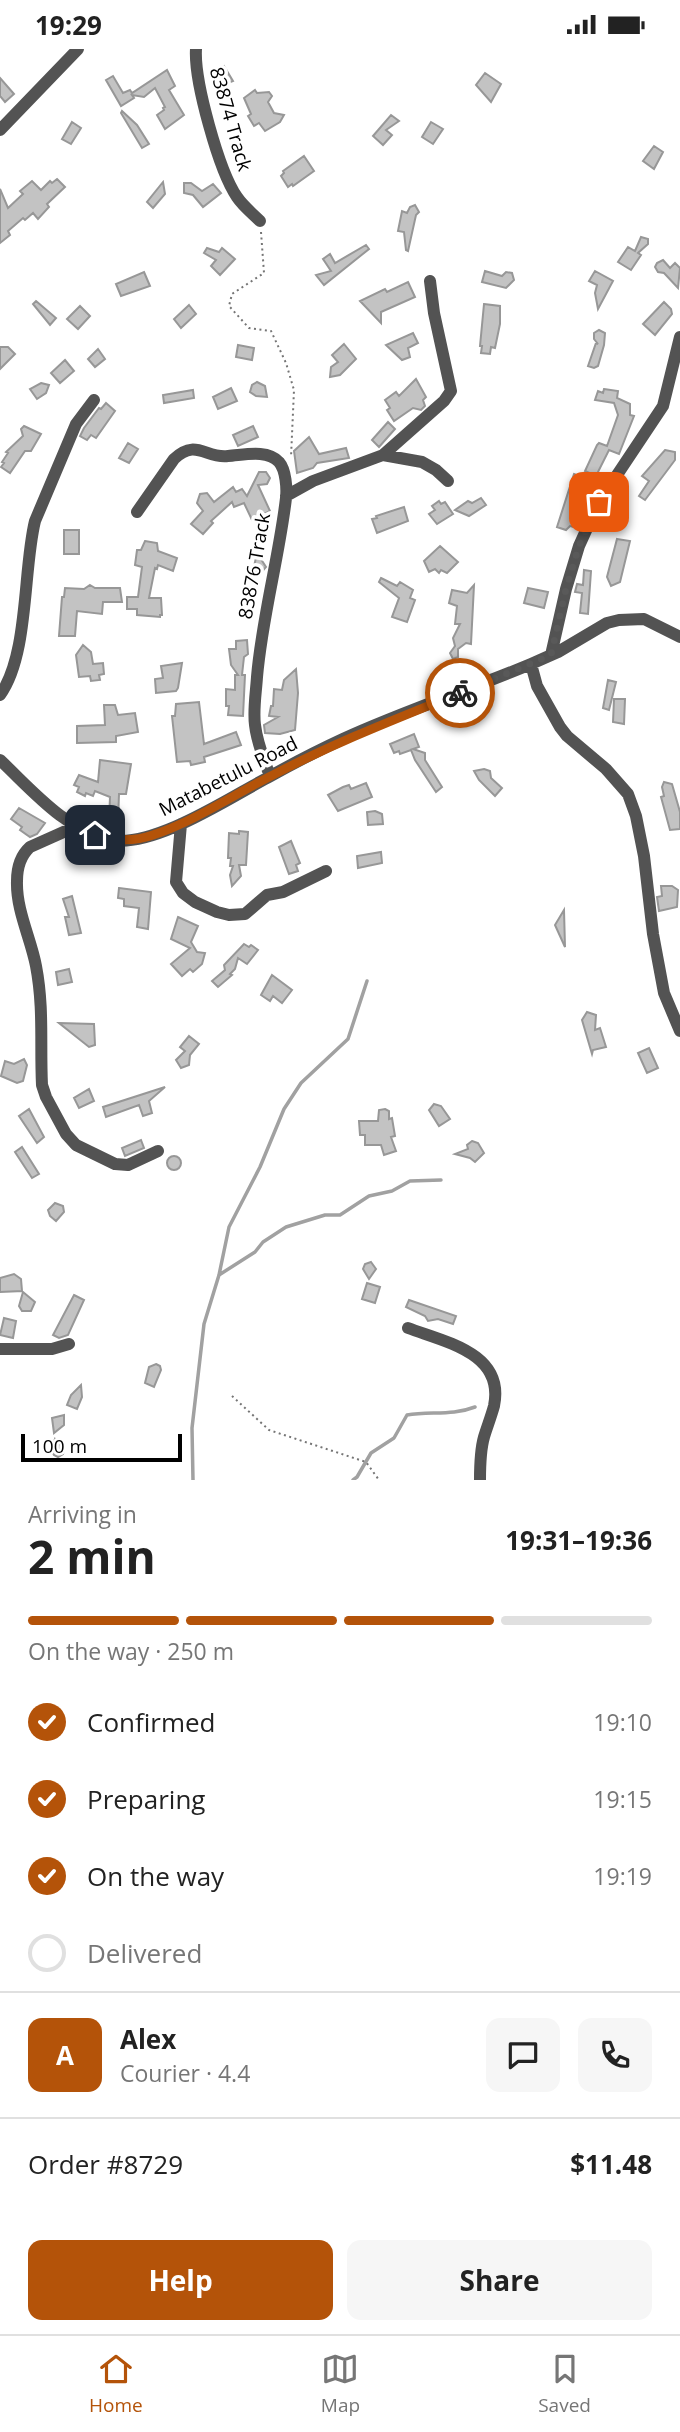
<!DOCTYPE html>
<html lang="en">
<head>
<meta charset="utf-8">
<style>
  :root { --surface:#fff; --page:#f6f6f6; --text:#222; --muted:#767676; --line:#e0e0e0; --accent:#b45309 }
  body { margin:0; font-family:"Open Sans",sans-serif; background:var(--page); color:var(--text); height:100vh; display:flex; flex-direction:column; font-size:26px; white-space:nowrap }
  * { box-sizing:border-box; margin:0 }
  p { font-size:23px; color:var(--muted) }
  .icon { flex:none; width:38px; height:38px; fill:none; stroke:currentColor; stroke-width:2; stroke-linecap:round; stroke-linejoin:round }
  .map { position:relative; height:1431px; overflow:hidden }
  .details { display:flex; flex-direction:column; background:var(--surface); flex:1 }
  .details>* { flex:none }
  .scale { position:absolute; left:21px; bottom:18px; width:161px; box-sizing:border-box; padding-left:7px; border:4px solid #000; border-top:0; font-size:19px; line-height:24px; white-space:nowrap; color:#000; -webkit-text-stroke:5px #fff; paint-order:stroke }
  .pin { position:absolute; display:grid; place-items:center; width:60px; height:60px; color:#fff; margin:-30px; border-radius:14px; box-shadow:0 4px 10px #0006 }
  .courier { position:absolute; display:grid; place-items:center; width:70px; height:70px; margin:-35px; border:5px solid #b45309; border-radius:50%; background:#fff; color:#222; box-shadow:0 2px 9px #0007 }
  .overview em { font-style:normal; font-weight:700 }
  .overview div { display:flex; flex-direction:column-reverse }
  .overview { display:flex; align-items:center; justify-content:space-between; height:119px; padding:0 28px }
  h1 { font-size:46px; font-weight:700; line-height:52px }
  .bar { display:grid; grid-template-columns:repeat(4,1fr); gap:10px 7px; align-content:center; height:84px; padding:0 28px }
  .bar i { height:9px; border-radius:5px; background:var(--line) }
  .bar .active { background:var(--accent) }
  .bar p { grid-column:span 4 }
  .line { display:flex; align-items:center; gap:18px; padding:0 28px; border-top:2px solid var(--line) }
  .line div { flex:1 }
  .round { display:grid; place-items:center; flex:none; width:74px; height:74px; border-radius:14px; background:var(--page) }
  ol { padding:0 28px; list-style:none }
  li { display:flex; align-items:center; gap:21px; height:77px }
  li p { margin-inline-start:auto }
  li .icon { padding:7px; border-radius:50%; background:var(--accent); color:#fff; stroke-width:4 }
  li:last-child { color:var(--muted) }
  li i { width:38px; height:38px; border:4px solid var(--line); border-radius:50% }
  .button { display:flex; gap:14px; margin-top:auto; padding:14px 28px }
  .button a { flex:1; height:80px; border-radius:14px; background:var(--accent); color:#fff; font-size:28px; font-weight:700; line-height:80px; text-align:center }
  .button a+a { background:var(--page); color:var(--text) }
  .status { display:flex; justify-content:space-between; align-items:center; height:49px; padding:0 35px; background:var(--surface); direction:ltr }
  .status svg { height:19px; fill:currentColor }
  .menu { display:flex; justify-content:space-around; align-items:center; height:98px; border-top:2px solid var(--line); background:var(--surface); font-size:19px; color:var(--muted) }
  .menu a { display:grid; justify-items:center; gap:4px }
  .menu .active { color:var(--accent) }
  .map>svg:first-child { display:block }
</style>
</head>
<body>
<div class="status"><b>19:29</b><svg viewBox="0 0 49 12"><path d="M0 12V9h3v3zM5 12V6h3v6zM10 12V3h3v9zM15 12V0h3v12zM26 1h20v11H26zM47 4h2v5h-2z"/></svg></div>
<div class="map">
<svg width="680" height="1431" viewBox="0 0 680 1431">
  <rect width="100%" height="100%" fill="#fff"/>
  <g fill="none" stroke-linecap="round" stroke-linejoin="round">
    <path stroke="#a1a1a1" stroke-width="3.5" d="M219,1226L255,1203L263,1193L286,1178L325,1166H340L369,1147L392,1142L410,1132L441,1131
      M193,1431L192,1379L204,1275L219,1226L229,1178L260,1118L284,1060L301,1034L348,990L367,932
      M353,1431L357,1428L371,1404L394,1389L407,1366C430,1362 452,1367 475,1358"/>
  </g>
  <path fill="#c3c3c3" stroke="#979797" stroke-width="2" d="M224,17L233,32L218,38L212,26L217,23L216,20Z
    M167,21L175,37L169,41L184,66L165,80L157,66L164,61L163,59L165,58L155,39L144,48L132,46L134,49L121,57L106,31L113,27L123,44L130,41L132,44Z
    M485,24L501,35L491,53L476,36Z
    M0,29L14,45L5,53L0,47Z
    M255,41L257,44L269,43L272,47L268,53L274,64L284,66L280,73L265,82L259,74L254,77L248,67L251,65L244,49Z
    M122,62L137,76L149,95L142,99L121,64Z
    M391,66L399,72L386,81L392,86L383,96L373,87Z
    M72,73L81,79L71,95L62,90Z
    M431,73L443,80L433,95L422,88Z
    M654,97L663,103L654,120L643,112Z
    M304,107L314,122L293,137L292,135L288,138L281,127L284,124L283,122Z
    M57,130L65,138L47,155L49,158L38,170L33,164L25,171L23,169L8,182L10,186L0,194V140L8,159L23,145L20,142L32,132L41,141L50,132L52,134Z
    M163,133L165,145L153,159L147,153Z
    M184,134H191L202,142L213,135L221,144L203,158L193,146L184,144Z
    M415,156L419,163L416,166L408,202L406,201L404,183L398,182L402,162L407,164L410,158Z
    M641,188L648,190V195L638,204L641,206L631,221L618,213L628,198L635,202Z
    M366,196L369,200L324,236L316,226L331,222L323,210L330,205L335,214Z
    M207,199L219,203L222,199L235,210L220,226L211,217L216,211L204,204Z
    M663,211L670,219L675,214L680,219L678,239L664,224L658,223L655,218L657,214Z
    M485,222L502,227L506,223L512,224L514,231L506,239L482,233Z
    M595,222L613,232L598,260L595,244L597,236L589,232Z
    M144,223L150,237L121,247L116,235Z
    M408,233L415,248L381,263V274L360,252L385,240L387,243Z
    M36,252L56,269L50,276L33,255Z
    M664,253L671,260L672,265L655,286L643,275Z
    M484,255L500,257V275L495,299L491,298L490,305L481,304L482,297H480Z
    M189,256L196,265L181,279L174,270Z
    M80,257L90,267L78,280L67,270Z
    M599,281L605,284L604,296L598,317L594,319L588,317L596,294L598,295L594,290V284Z
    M413,284L418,294L408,299L410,308L402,311L386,296Z
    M344,295L356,310L340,326L330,328L331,318L338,313L332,306Z
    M238,296L254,299L252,311L236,308Z
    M0,298H8L15,305L0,320Z
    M98,300L105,310L95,318L88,310Z
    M65,311L74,322L60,334L51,324Z
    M416,330L426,348L423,351L425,357L421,361L413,359L394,372L387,361L390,359L385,351L396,343L399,347Z
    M257,333L265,337L267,348L256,347L250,343L252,336Z
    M41,334L49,336L46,344L37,350L30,340Z
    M231,339L237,352L218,360L213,348Z
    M604,340L618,342L617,349L630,355V366L634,367L619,405L609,401L596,427L585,422L597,396L599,394L607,397L618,366L614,354L595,351L598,342L603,344Z
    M193,341L194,349L164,354L163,346Z
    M106,354L115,362L96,389L91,386L87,391L80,387L84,379L99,359L101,360Z
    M388,373L395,380L379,398L372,391Z
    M24,377L41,385L31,402H25L10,424L1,418L4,414L2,413L8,404L6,403L23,387L21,380Z
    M253,377L258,388L238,397L233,386Z
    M309,388L319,405L346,399L349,409L317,414L313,419L297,424L294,402Z
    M128,394L138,400L129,414L119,409Z
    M665,401L675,403V411L645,451L639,447L649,432L642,427Z
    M259,423H266L270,429L267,435L258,436L270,462L252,471L244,454L234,458L232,453L211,472L213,474L203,485L191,475L203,462L197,454L200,445L207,444L214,453L233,438L236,443L242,440L247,447Z
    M574,425L589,431L588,440L583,439L574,478L570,477L566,481L557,478Z
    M481,449L486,456L469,467L455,461L468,452L472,454Z
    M439,452L441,455L445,453L453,465L437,475L429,465L435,461L432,457Z
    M404,458L408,472L377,484L372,470L377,469L376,467Z
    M64,481H79V505H64Z
    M617,490L630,492L620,533L611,537L607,528Z
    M145,492L157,494L158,502L177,509L173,522L158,516L157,520L155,519L149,549H161L162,566H160V568L137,566V560H127V548H138L142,518L135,516L137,501H141Z
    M440,497L458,513L447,524L441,521L439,524L435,520L429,523L424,512Z
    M257,504L266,518L260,525L253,522Z
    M584,521L591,522L588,565L580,564L582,544L575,543L577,535L583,536Z
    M381,529L397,537L400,533L413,541L410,549L415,551L407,573L392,568L399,549L379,533Z
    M90,536L95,539H120L122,553H103L102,565L77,562L75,587H59L62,548H64L65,539L84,540Z
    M474,536L471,595L466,594L458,600V608L453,610L450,604L455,597L453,589L460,575H455L457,557L449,554L452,541L467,544Z
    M528,539L548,543L544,559L524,554Z
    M247,591L248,605L244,608L242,626H245L243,667L228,666L229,657H226V640L235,641V626H238L231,616L229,600H236V592Z
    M83,596L91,603L93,615L103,614L104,625L99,626L100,631L91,632L90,627L79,628L76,606Z
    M182,614L178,639L176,642L156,644L155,630L163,629L161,617Z
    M296,620L298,644L295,681L280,685L265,684L264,676L278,668L269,667L271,657H273L274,640L282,641L284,631Z
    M608,631L616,633L609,661L603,659Z
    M614,650H625L624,675L613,673Z
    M199,653L204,695L236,683L241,696L204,708L205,713L191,716L190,712L177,713L172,667H175L176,655Z
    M104,656H115L118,666L135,664L138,683L116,687V693L77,694V677L105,676Z
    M414,685L419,698L413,700L425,704V711L442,738L436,743L415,711L411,701L400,705L399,702L394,704L390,695Z
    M100,711L131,715L126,745H119L118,772H109L110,748L95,742L93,747L86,744L85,747L77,743L79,738L74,736L79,726L98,733Z
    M484,720L490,722L491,729L502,739L495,747L479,731L474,722Z
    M664,733L672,735L680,763V780L670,781L661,748L664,747L662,738Z
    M366,734L372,748L338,762L328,746L343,738L349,736L351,740Z
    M19,759L45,774L37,785L30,788L20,781L22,778L11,770Z
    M375,762L382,765L383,775L368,776L367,763Z
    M239,782L248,783L246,816H239L241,827L232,837L230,826L233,817H230L231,809H228L229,784L239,785Z
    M291,792L300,814L296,816L298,822L289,825L279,798Z
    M381,803L382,814L358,819L357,807Z
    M661,837H672L678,841L677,858L659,862L657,848L662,847Z
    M119,839L151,843L148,880L137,878L139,859L124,857V850L118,849Z
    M72,847L81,884L69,886L65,868H69L63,850Z
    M564,861L565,898L555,876Z
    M178,868L198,877L191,893L197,903L205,904L202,915L193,923L190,920L182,927L171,915L190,899L171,890Z
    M244,895L249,898L251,896L258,901L247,915L238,909L235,920L230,925L232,926L218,938L212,932L225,921L224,916Z
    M69,920L72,933L58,936L56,923Z
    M272,926L292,941L282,954L273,947L270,952L261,946Z
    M587,963L596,966L595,981L600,979L606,998L593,1001L592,1005L582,971Z
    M59,974L94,975L95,996L89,998Z
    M189,987L199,995L190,1006L189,1016L181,1019L176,1011L185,1002L180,998Z
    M649,999L658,1019L647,1024L638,1004Z
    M24,1010L27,1016L23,1032L17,1034L1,1027L5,1012L14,1015Z
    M165,1038L149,1052L152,1064L143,1067L139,1056L106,1068L103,1058Z
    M89,1040L94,1052L79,1059L74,1049Z
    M434,1055L441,1057L450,1070L439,1077L429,1061Z
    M29,1060L44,1088L37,1094L19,1067Z
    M385,1060L389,1062V1070L392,1069L395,1087L391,1088L396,1102L384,1106L381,1096H365V1086H360L359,1072H378L379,1061Z
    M141,1091L144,1099L125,1107L122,1099Z
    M472,1092L478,1094L484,1104L475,1113L470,1109L455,1105L468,1100L467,1096Z
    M22,1098L39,1125L32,1129L15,1103Z
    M167 1114a7 7 0 1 1 14 0a7 7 0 1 1-14 0Z
    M55,1154L63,1157L64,1163L56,1172L50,1167L48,1161Z
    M371,1213L376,1220L369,1230L363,1220L365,1215Z
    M14,1225L21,1230L22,1242L0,1243V1229Z
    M367,1234L380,1238L375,1254L362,1250Z
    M23,1243L35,1253L31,1262H22L19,1257Z
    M74,1246L84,1251L68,1286L59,1289L53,1286Z
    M409,1251L456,1267L453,1275L438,1270L428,1272L425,1267L406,1258Z
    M4,1269L16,1272L13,1289L0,1286Z
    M156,1315L160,1317L161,1321L154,1338L145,1334L149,1318Z
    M81,1336L82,1348L77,1360L67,1356L71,1346Z
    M64,1366V1376L54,1384L52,1369Z
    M55,1390L64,1400L63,1405L58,1408L54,1406L51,1401Z"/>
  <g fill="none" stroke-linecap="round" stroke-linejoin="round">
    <path stroke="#757575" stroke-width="2" stroke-dasharray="2 3.5" stroke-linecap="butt" d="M261,183L264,224L232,245L229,257L249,279L271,282L286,314L294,341L291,408
      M232,1347L269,1381L366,1413L379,1431"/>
    <path stroke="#535353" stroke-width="12" d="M196,0C194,32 219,122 237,148C243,157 252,164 260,172
      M0,81L78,0
      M383,406L444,352L451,342L434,264L430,232
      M286,447L313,432L383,406L422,413L436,421L448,432
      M137,463L174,410C196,389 206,410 228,407C244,406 267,400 279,413C286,421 287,440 286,449C279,509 262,568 257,628C256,644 253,661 255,676C257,694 264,711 270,727
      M551,606L566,540L579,497L599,453L663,357L680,288
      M531,615L537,637L560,678L567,687L606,720L628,745L636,767L644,807L653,885L664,944L680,982
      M0,646C29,606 23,520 35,472L76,375L94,351
      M0,711C32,741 66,782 111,791C154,799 229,749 267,729C292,715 317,702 343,690C404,662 469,641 531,615L558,603L607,574L619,571L644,570L680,588
      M181,775L176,833L183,844L195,853L217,863L229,866L245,865L267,846L283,843L326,822
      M77,777L30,798C20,807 17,820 17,832C16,861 31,890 36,917C44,959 40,995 42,1036L46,1048L66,1085L76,1096L115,1115L128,1116L158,1102
      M408,1279C445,1293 505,1304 494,1357C491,1368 487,1378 484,1388C480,1402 480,1417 480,1431
      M0,1300H52L69,1295"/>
  </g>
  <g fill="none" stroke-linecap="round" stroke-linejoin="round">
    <path stroke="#595959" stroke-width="7" stroke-dasharray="0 12.6" d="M460,644L551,606L566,540L579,497L599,453"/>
    <path stroke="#b45309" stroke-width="9" d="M95,786C114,792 133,793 153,786C195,772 233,746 273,726C334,694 396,670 460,644"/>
  </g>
  <g text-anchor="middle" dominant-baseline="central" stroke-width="7" stroke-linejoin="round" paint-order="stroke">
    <g font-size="19" fill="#000" stroke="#fff">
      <text transform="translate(231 70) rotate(74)">83874 Track</text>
      <text transform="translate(254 517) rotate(-80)">83876 Track</text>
      <text transform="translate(228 727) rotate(-27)">Matabetulu Road</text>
    </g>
  </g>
</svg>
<div class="scale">100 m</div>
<div class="pin" style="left:599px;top:453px;background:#ea580c"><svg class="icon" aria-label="bag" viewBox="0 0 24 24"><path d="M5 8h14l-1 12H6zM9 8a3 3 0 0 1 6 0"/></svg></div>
<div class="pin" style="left:95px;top:786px;background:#1f2937"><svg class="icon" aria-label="home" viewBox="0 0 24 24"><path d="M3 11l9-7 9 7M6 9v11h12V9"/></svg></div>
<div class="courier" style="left:460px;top:644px"><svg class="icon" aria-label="bike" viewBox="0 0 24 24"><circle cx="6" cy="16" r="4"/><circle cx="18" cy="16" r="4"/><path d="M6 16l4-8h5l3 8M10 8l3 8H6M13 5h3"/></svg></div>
</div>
<section class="details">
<div class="overview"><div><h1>2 min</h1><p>Arriving in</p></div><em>19:31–19:36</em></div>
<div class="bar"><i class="active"></i><i class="active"></i><i class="active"></i><i></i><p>On the way · 250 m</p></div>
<ol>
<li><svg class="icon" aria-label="check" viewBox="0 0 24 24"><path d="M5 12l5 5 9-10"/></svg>Confirmed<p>19:10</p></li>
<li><svg class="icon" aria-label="check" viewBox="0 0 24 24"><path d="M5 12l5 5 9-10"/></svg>Preparing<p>19:15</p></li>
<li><svg class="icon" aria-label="check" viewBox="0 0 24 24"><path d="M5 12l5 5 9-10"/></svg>On the way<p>19:19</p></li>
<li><i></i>Delivered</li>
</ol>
<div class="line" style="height:126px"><b class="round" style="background:var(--accent);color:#fff">A</b><div><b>Alex</b><p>Courier · 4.4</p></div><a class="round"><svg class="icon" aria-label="chat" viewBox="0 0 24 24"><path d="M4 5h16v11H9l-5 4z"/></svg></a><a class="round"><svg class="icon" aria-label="phone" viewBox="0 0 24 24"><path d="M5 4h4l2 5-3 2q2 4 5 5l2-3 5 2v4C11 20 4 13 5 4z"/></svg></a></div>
<div class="line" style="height:91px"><div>Order #8729</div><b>$11.48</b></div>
<div class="button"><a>Help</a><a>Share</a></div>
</section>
<nav class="menu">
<a class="active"><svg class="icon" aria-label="home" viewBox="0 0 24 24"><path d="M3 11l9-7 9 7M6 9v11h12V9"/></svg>Home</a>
<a><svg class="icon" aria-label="map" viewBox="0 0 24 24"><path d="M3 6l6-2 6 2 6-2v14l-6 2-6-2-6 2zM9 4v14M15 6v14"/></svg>Map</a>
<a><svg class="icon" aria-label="saved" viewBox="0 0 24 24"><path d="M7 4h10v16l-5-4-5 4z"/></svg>Saved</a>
</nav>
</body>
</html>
